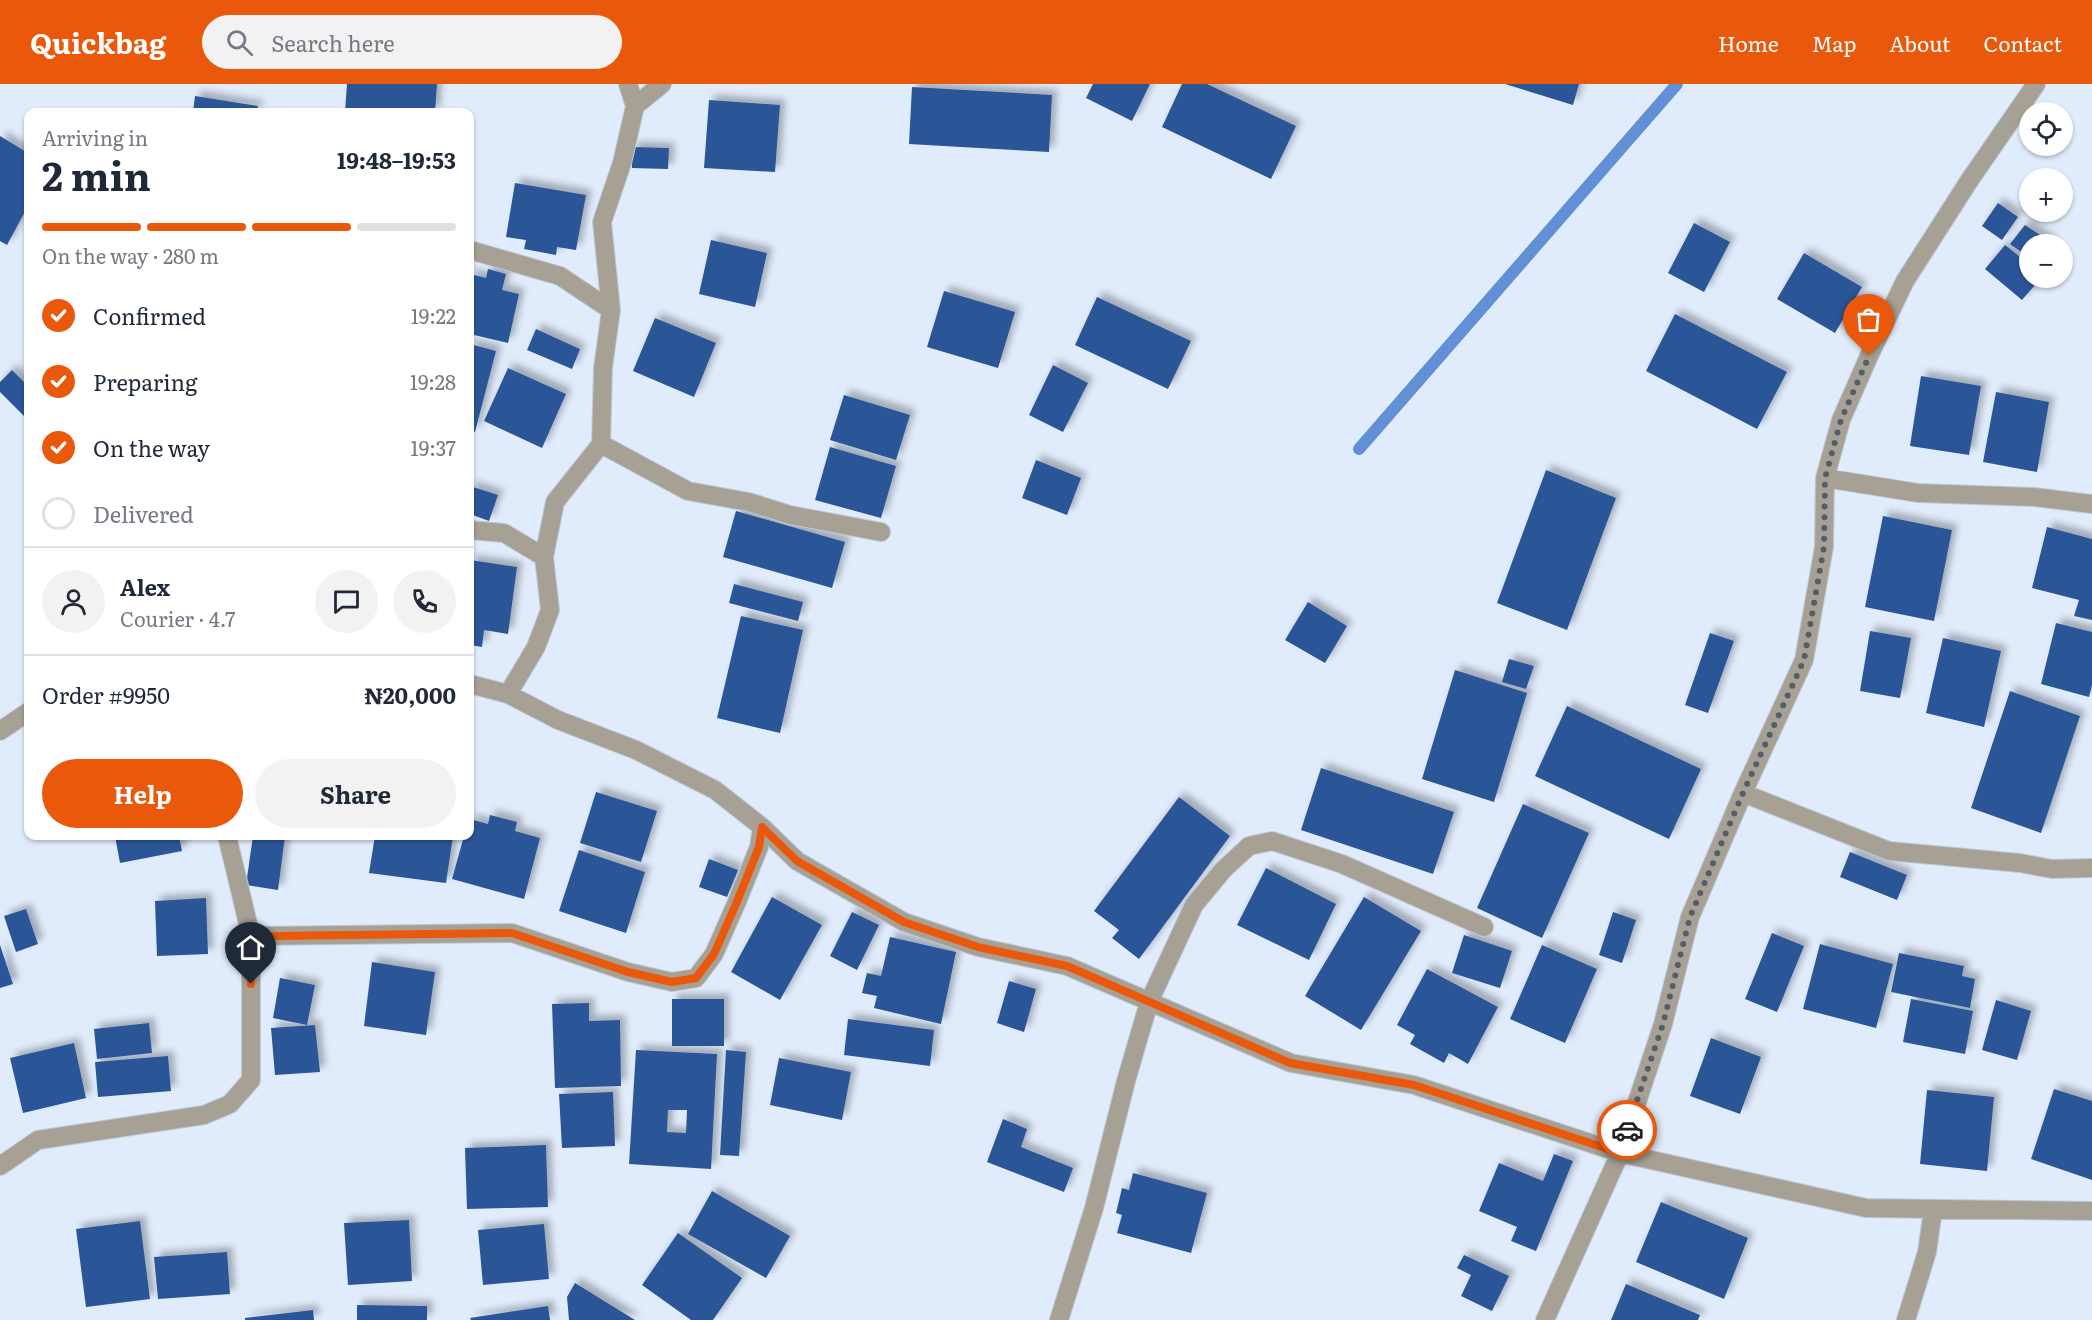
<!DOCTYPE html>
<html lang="en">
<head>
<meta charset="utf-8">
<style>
  :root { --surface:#fff; --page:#f2f2f3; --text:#1f2937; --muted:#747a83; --line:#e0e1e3; --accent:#ea580c }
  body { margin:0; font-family:Literata,serif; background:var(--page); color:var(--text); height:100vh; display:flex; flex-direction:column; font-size:22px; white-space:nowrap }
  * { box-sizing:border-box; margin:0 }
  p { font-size:20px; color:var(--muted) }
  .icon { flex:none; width:33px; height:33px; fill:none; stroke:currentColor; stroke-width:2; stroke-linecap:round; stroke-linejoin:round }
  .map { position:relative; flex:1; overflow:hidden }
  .side { position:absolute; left:24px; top:24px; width:450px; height:732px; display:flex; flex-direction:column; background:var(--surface); border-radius:12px; box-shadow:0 2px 4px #0004 }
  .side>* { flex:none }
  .fabs { position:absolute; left:2019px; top:18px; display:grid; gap:12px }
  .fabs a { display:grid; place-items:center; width:54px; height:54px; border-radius:50%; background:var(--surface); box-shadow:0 2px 4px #0004; font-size:30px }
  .pin { position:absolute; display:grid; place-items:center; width:51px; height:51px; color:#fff; margin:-62px -26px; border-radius:50% 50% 50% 0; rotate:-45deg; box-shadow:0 0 6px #0007 }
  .pin .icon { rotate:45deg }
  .courier { position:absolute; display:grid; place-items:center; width:60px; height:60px; margin:-30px; border:4px solid #ea580c; border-radius:50%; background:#fff; color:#222; box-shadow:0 2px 8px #0007 }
  .overview em { font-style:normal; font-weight:700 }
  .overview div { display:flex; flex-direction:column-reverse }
  .overview { display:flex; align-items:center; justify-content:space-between; height:102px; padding:0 18px }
  h1 { font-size:39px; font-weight:700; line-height:45px }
  .bar { display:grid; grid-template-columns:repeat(4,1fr); gap:9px 6px; align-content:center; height:72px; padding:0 18px }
  .bar i { height:8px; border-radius:4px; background:var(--line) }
  .bar .current { background:var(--accent) }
  .bar p { grid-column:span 4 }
  .line { display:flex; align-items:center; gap:15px; padding:0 18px; border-top:2px solid var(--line) }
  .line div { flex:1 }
  .round { display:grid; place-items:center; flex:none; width:63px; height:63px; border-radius:32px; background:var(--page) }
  ol { padding:0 18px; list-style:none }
  li { display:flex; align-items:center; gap:18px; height:66px }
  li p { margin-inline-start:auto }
  li .icon { padding:6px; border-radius:50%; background:var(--accent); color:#fff; stroke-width:4 }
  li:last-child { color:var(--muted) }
  li i { width:33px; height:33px; border:3px solid var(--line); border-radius:50% }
  .button { display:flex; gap:12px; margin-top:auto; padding:12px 18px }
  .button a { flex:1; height:69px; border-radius:36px; background:var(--accent); color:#fff; font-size:24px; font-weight:700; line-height:69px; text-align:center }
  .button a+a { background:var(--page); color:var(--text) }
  header { display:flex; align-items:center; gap:36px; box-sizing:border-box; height:84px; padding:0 30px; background:var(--accent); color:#fff }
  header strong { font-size:28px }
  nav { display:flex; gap:33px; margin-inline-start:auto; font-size:21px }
  .search { width:420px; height:54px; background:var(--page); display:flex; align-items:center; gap:15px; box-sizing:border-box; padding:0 21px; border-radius:33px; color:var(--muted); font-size:22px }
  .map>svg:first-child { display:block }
</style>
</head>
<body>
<header>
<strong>Quickbag</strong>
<div class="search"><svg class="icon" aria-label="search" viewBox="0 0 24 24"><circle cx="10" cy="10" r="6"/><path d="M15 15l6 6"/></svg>Search here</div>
<nav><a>Home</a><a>Map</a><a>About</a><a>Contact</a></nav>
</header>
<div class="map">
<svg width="2092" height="1236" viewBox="0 0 2092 1236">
  <defs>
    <filter id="shadow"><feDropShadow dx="5.5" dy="-5.5" stdDeviation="3" flood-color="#0004"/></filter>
  </defs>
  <rect width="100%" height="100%" fill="#e0ebfb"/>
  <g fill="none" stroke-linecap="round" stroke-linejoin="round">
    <path stroke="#6290d6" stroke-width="12" d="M1359,365L1677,0"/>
  </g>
  <path fill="#2b5697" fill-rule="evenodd" filter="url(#shadow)" d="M347,0H437L435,28H345Z
    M1093,0H1150L1132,37L1086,14Z
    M1182,0H1207L1296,42L1271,95L1162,43Z
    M1505,0H1579L1573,21Z
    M912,3L1052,11L1049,68L909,60Z
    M195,12L258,22L257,28H193Z
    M709,16L780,21L775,88L704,84Z
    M0,52L28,69V122L7,161L0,157Z
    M632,63L669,64L668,85L632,84Z
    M515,99L586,111L576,166L557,163L556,171L524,165L526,156L506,153Z
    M1998,119L2018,133L2002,156L1982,142Z
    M1694,139L1730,158L1704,208L1668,189Z
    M2025,141L2054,160H2030V174L2010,160Z
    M711,156L767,169L755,223L699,210Z
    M2005,161L2030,181V194H2041L2022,216L1985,185Z
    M1804,169L1862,203L1835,249L1777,215Z
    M488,185L506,190L502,206L519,210L508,259L470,250V190L486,194Z
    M944,207L1015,228L998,284L927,263Z
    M1097,213L1191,257L1168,305L1075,261Z
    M1675,230L1787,288L1757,345L1646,287Z
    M655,234L716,259L694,313L633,287Z
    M536,245L580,265L572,285L527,266Z
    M470,260L496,267L475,348L470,347Z
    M1053,281L1088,299L1063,348L1029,331Z
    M508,284L566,310L542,364L484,337Z
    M12,286L28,302V336L0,308V298Z
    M1921,292L1981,302L1969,371L1910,362Z
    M1996,308L2049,318L2037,388L1983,378Z
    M844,311L910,331L896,376L830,356Z
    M830,363L896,382L881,434L815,416Z
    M1036,376L1081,394L1067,431L1022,414Z
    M1546,386L1616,414L1567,546L1497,519Z
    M470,402L498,411L489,437L470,430Z
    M736,427L845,458L832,504L723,473Z
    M1883,432L1952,446L1934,537L1865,523Z
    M2047,443L2092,455V536L2074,532L2079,516L2032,504Z
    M470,476L517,483L508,550L484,546L482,563L470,561Z
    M734,500L803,518L798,537L729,519Z
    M1308,518L1347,542L1325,579L1285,556Z
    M741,532L803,546L780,649L717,634Z
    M2056,539L2092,548V601L2089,613L2041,600Z
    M1870,547L1911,554L1900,614L1860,607Z
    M1710,549L1734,557L1708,629L1685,621Z
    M1943,554L2001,567L1984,643L1926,629Z
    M1509,575L1534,582L1526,605L1502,598Z
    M1455,586L1527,609L1494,718L1422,695Z
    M2010,607L2080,632L2041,749L1971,724Z
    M1567,622L1701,685L1669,755L1535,692Z
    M1321,684L1454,728L1433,790L1301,746Z
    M596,708L657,727L641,778L580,759Z
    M1179,713L1230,752L1139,875L1112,854L1119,846L1094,827Z
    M1523,720L1589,749L1542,854L1477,824Z
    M490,731L517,738L515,747L540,754L524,815L452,795L464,752H470V735L488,740Z
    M115,752H179L182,767L120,779Z
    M253,752H285L278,806L246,801Z
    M375,752H453L446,799L369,789Z
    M579,766L645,788L626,849L559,827Z
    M1850,768L1907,791L1897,816L1840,793Z
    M709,775L738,786L727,813L699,803Z
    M1266,784L1336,820L1309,876L1237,841Z
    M772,813L822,841L780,916L731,888Z
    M1364,813L1421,847L1361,946L1305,912Z
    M206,814L208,870L157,872L155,817Z
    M26,825L38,860L16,868L4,832Z
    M852,828L879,841L857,886L830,872Z
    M1613,828L1636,836L1622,879L1599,871Z
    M1772,849L1804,862L1777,928L1745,915Z
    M1464,851L1512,867L1500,904L1452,889Z
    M890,853L956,868L941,940L874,924L877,912L862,909L867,889L881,892Z
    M1820,860L1893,880L1876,944L1803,925Z
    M0,861L13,900L0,904Z
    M1542,861L1597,885L1565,959L1510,935Z
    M1899,869L1964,882L1962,892L1975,895L1970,924L1891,908Z
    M372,878L435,888L426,951L364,942Z
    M1427,885L1498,923L1468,980L1449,969L1444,979L1410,960L1415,951L1397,941Z
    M280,894L315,901L307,941L273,934Z
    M1009,897L1036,905L1024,948L997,939Z
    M672,915H724V962H672Z
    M1911,915L1973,927L1965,970L1903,958Z
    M1996,916L2031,927L2017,976L1982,966Z
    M589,919V937L620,936L621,1002L555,1004L552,920Z
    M848,935L934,946L930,982L844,971Z
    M149,939L152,969L97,975L94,945Z
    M315,941L320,988L275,991L271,944Z
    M1711,954L1761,973L1740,1030L1690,1012Z
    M74,959L86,1014L23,1029L10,974Z
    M636,966L717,970L711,1085L629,1080ZM668,1026H687L686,1049L667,1048Z
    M726,966L746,968L739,1072L720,1071Z
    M168,972L171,1007L98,1013L95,978Z
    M779,974L851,988L842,1036L770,1021Z
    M2054,1005L2092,1017V1096L2031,1075Z
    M1927,1006L1994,1013L1987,1087L1920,1080Z
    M613,1008L615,1062L562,1064L559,1010Z
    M1003,1035L1027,1045L1021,1063L1073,1084L1064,1108L987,1078Z
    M546,1061L548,1123L467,1125L465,1064Z
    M1554,1070L1573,1077L1536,1167L1511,1157L1517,1143L1479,1127L1499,1079L1543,1097Z
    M1133,1089L1207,1109L1191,1169L1117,1149L1122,1131L1116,1129L1122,1104L1129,1106Z
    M712,1107L790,1152L766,1194L688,1150Z
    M1661,1118L1748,1154L1724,1215L1636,1178Z
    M409,1136L412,1197L348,1201L344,1139Z
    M140,1137L150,1215L86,1223L76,1145Z
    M544,1140L549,1195L483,1201L478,1146Z
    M678,1149L742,1194L713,1236H691L642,1201Z
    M227,1168L230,1210L158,1215L154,1173Z
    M1464,1171L1509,1192L1492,1227L1461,1212L1471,1191L1457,1184Z
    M575,1199L635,1236H569L567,1213Z
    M1626,1200L1700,1231L1698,1236H1611Z
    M357,1221L427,1222V1236H357Z
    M548,1222L550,1236H471L470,1234Z
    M313,1226L314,1236H245V1234Z"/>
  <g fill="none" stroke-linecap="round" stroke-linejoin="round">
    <defs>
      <path id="minor" d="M635,22L662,0
        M470,166L560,192L611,226
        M601,360L688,407L749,418L790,431L881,448
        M1825,394L1918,409L2034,413L2092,420
        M470,446L504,449L544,473
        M470,600L508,610L558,636L636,666L715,706L762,743L797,777L904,838L978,863L1067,882L1291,979L1414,1001L1620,1069L1866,1124L2092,1127
        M508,610L536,563L550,526L544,473L555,418L601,360L603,284L611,226L602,138L622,79L635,22L628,0
        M0,647L28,628
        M1743,709L1889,767L2020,779L2052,785L2092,784
        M251,852L512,849L628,888L672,898L696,894L714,870L736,820L759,763L762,743
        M0,1082L38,1056L204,1031L230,1020L251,996V852L227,752
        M1059,1236L1094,1124L1126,997L1149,918L1194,821L1223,786L1249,762L1272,757L1342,780L1484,843
        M1545,1236L1620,1069L1663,940L1690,833L1743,709L1804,576L1824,463L1825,394L1841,336L1869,272L1905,197L1969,97L2036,0
        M1906,1236L1927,1168L1933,1126"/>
    </defs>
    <use href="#minor" stroke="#bec8d7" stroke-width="20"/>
    <use href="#minor" stroke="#a7a195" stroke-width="18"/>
  </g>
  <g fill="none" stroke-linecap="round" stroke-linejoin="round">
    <path stroke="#555d69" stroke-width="6" stroke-dasharray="0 10.8" d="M1627,1046L1663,940L1690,833L1743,709L1804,576L1824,463L1825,394L1841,336L1869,272"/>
    <path stroke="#ea580c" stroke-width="8" d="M251,900V852H273L512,849L628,888L672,898L696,894L714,870L736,820L759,763L762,743L797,777L904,838L978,863L1067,882L1290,979L1414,1001L1620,1069L1627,1046"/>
  </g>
</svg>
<div class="fabs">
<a><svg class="icon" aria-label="locate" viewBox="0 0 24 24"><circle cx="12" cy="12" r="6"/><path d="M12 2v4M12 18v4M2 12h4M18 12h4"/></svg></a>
<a>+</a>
<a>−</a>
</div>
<div class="pin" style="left:1869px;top:272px;background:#ea580c"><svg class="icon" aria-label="bag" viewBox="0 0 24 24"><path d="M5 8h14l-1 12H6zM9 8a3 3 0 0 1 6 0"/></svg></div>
<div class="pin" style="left:251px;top:900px;background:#1f2937"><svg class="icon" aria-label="home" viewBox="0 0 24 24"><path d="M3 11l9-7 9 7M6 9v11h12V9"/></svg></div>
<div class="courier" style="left:1627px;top:1046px"><svg class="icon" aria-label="car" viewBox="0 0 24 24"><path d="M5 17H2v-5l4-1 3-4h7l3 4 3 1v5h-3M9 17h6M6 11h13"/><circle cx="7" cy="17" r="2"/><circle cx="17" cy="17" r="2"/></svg></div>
<section class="side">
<div class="overview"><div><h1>2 min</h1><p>Arriving in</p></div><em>19:48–19:53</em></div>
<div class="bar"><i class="current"></i><i class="current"></i><i class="current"></i><i></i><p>On the way · 280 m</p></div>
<ol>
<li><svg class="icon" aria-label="check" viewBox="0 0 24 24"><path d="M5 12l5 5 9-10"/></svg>Confirmed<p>19:22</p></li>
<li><svg class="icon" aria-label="check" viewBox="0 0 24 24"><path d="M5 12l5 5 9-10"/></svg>Preparing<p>19:28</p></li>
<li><svg class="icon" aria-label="check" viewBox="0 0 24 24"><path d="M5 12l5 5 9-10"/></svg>On the way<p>19:37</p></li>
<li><i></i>Delivered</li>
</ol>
<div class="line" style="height:108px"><a class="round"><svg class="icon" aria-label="person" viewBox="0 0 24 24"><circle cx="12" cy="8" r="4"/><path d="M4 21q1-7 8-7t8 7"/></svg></a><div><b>Alex</b><p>Courier · 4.7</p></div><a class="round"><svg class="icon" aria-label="chat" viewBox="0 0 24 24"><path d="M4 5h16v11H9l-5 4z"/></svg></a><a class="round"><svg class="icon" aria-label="phone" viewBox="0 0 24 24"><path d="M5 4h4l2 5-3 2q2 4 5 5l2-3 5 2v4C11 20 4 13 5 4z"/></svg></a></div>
<div class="line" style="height:78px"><div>Order #9950</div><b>₦20,000</b></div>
<div class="button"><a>Help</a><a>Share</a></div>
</section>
</div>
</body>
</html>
